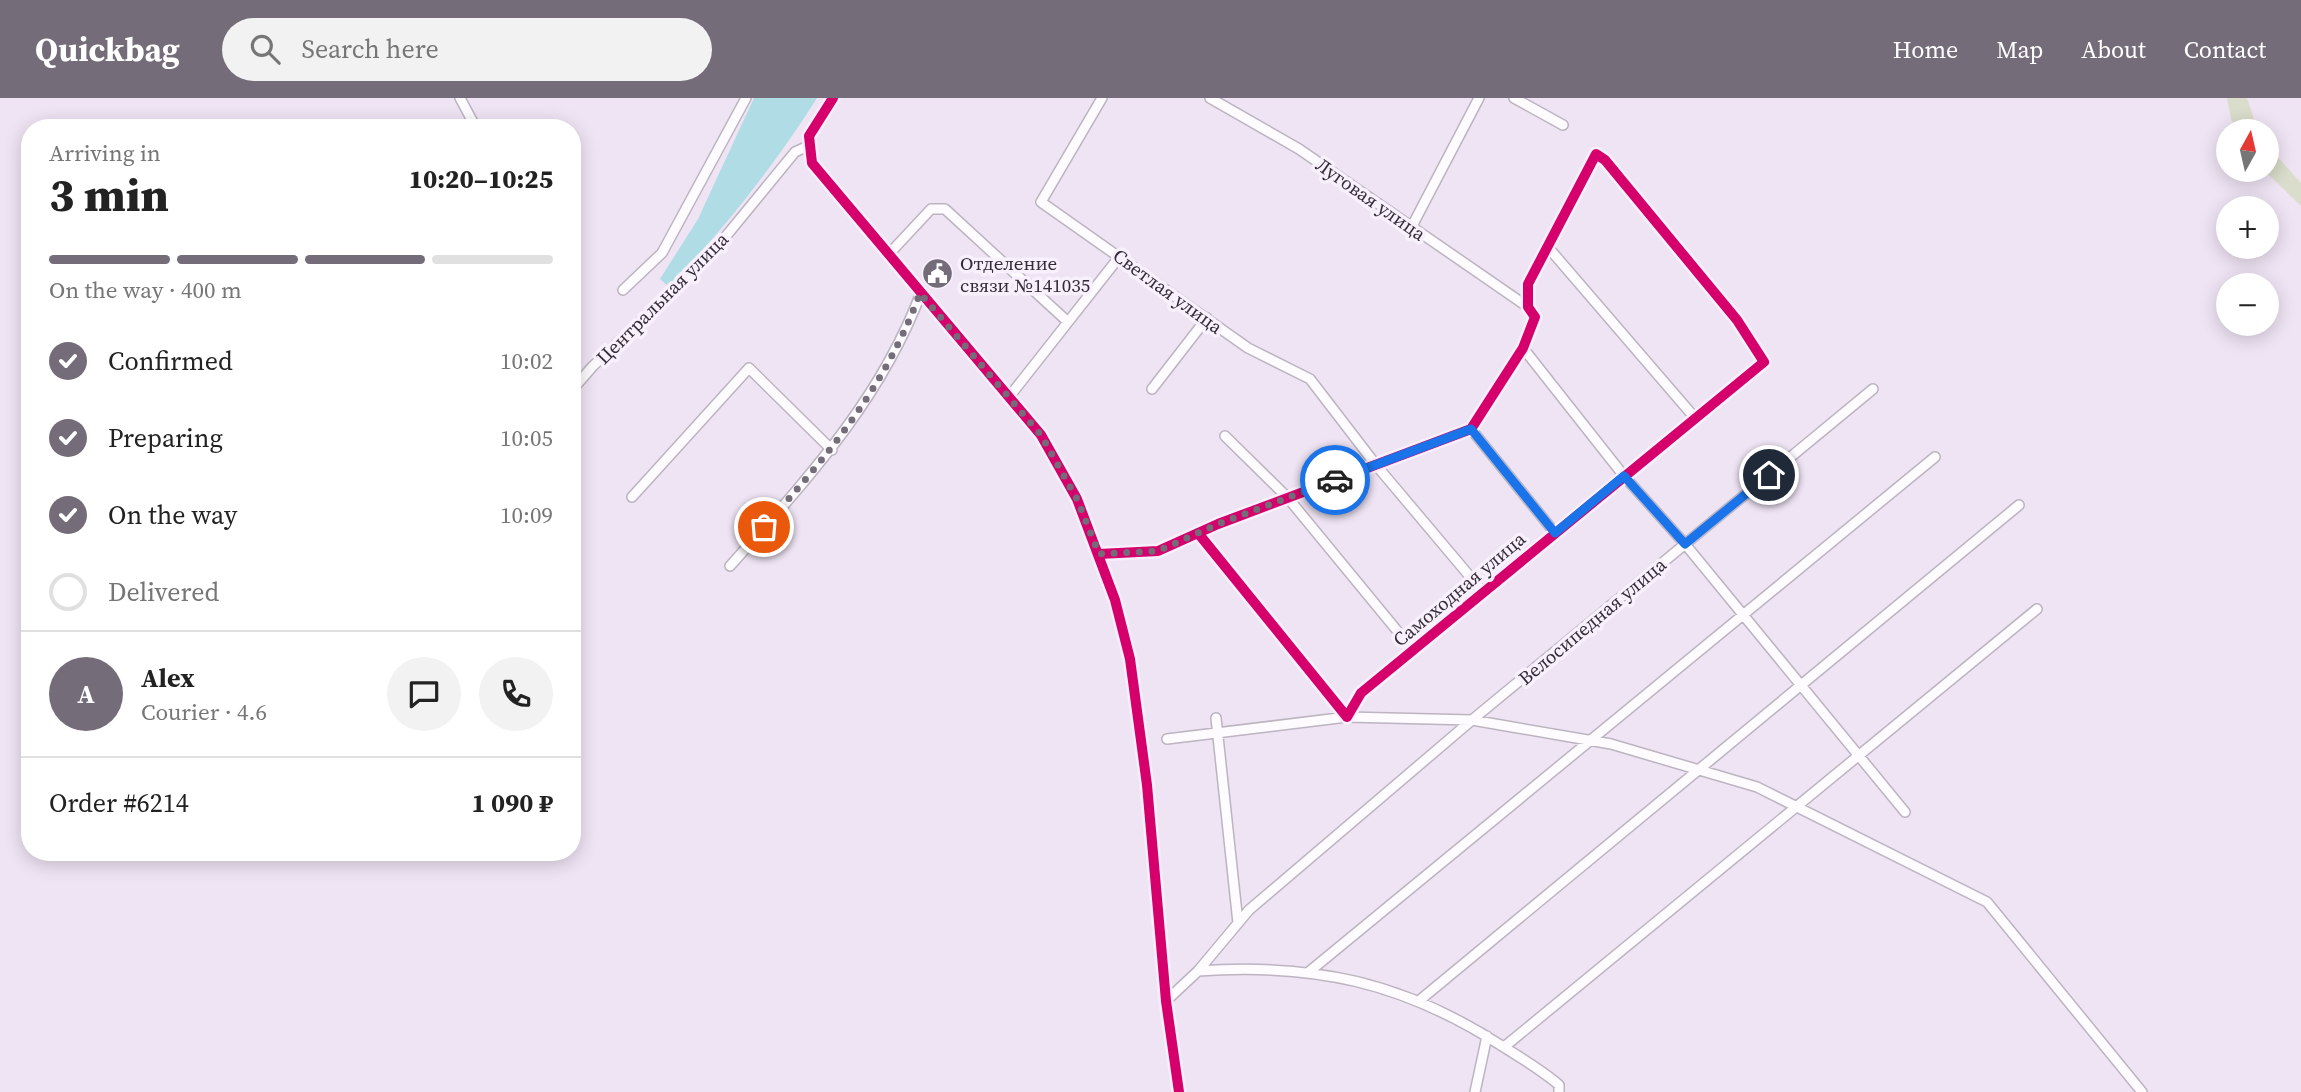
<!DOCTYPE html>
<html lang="en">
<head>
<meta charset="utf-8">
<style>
  :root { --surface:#fff; --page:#f2f2f2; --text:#222; --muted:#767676; --line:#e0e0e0; --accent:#756c79 }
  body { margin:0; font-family:"Source Serif 4",serif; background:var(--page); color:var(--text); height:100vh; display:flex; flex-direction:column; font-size:26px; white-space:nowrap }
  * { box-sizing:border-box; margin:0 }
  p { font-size:23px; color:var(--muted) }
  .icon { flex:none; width:38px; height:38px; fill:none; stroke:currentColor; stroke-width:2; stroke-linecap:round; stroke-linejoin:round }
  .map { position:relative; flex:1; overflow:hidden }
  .details { position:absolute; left:21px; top:21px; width:560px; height:742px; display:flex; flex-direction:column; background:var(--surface); border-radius:28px; box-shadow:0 4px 18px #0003 }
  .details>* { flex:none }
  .needle { width:46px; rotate:8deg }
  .tools { position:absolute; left:2216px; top:21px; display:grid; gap:14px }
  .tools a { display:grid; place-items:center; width:63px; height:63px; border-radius:50%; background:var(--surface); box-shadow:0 4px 18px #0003; font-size:35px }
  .pin { position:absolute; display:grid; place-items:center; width:60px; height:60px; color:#fff; margin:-30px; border:4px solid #fff; border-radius:50%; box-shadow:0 2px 7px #0007 }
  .courier { position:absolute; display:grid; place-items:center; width:70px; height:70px; margin:-35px; border:5px solid #1a73e8; border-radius:50%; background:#fff; color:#222; box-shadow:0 2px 9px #0007 }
  .head em { font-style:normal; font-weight:800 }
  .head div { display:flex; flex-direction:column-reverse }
  .head { display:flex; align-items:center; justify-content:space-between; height:119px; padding:0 28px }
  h1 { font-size:46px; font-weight:800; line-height:52px }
  .bar { display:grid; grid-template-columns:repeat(4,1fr); gap:10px 7px; align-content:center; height:84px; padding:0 28px }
  .bar i { height:9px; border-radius:5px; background:var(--line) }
  .bar .current { background:var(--accent) }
  .bar p { grid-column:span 4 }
  .line { display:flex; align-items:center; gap:18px; padding:0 28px; border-top:2px solid var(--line) }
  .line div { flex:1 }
  .round { display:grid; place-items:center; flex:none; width:74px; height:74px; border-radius:37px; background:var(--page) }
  ol { padding:0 28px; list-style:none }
  li { display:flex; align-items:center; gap:21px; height:77px }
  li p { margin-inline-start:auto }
  li .icon { padding:7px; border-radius:50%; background:var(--accent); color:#fff; stroke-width:4 }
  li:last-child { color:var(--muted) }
  li i { width:38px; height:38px; border:4px solid var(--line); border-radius:50% }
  header { display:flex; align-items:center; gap:42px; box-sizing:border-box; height:98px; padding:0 35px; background:var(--accent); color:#fff }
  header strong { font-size:33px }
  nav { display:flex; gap:38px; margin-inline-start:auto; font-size:24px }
  .search { width:490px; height:63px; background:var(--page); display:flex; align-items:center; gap:18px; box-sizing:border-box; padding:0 24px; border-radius:38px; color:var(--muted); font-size:26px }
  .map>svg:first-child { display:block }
</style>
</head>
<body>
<header>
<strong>Quickbag</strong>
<div class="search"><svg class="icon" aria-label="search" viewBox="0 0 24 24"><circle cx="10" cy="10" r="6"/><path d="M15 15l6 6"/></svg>Search here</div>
<nav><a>Home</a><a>Map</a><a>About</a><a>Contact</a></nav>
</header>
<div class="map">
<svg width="2301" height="994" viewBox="0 0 2301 994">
  <rect width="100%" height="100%" fill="#efe4f4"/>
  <path fill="#daddcb" d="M2227,0H2247L2258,33H2238L2231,21Z
    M2266,46L2301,85V108L2264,72Z"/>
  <path fill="#afdce5" d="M754,0H817C774,68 725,130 669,189L660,181L698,121Z"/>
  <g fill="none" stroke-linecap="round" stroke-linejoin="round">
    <defs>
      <path id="minor" d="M460,0L476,30
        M1102,0L1041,104L1248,250L1310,281L1376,367L1483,494
        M1210,0L1299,51L1528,209
        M1514,0L1563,27
        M1411,130L1479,0
        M1547,148L1695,320
        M888,157L931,111H945L1068,224
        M623,192L662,155L746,0
        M1523,250L1624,378L1685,446L1905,714
        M1152,291L1207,220
        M572,292L593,268L708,160L795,54L808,48
        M1009,299L1120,158
        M1471,331L1555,435
        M1225,338L1288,400L1413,552
        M632,399L749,270L832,352
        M1099,456L1158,453L1218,426L1471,331L1523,250L1535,219L1528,209V186L1596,56L1605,62L1737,222L1764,264L1361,595L1347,619L1198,435
        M730,468C806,382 879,305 921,195
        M1216,620L1238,825
        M1167,641L1347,619L1472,622L1611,646L1757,689L1987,804L2142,994
        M1198,873C1314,865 1403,884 1502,948C1521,960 1542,972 1559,987V994
        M1310,873L1935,359
        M1420,902L2019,407
        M1166,903L1198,873L1249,812L1472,622L1873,291
        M1504,949L2037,511
        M1475,994L1487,938"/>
      <path id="tertiary" d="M833,0L809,38L812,65L1041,337L1077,401L1115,502L1130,561L1147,687L1166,903L1179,994"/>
    </defs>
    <use href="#minor" stroke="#bcb4c0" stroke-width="12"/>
    <use href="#tertiary" stroke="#bcb4c0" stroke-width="14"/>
    <use href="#minor" stroke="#fdfbfd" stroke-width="9"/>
    <use href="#tertiary" stroke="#fdfbfd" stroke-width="10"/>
    <defs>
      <path id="cycleway" d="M833,0L809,38L812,65L1041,337L1077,401L1115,502L1130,561L1147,687L1166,903L1179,994
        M1099,456L1158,453L1218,426L1471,331L1523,250L1535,219L1528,209V186L1596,56L1605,62L1737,222L1764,264L1361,595L1347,619L1198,435"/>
    </defs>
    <use href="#cycleway" stroke="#f8f0fc" stroke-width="15"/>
    <use href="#cycleway" stroke="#d6006c" stroke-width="10"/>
  </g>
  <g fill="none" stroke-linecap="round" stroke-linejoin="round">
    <path stroke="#756c79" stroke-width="7" stroke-dasharray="0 12.6" d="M764,429C829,356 886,288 920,195L1041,337L1077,401L1099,456L1158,453L1218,426L1335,382"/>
    <path stroke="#1a73e8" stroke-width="9" d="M1335,382L1471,331L1555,435L1624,378L1685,446L1769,377"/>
  </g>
  <defs>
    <symbol id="civic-disc" viewBox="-11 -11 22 22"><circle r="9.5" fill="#756c79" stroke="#f8f0fc"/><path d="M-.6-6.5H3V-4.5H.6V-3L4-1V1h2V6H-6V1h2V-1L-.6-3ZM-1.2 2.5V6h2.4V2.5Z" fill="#fff"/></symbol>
  </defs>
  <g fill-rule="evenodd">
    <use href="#civic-disc" x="920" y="158" width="35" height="35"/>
  </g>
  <g text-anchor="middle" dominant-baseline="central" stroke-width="7" stroke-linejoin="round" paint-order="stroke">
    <g font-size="19" fill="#342c37" stroke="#f8f0fc">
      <text transform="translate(1371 101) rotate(35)">Луговая улица</text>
      <text transform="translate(1168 193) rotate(36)">Светлая улица</text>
      <text transform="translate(662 200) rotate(-45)">Центральная улица</text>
      <text transform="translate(1459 491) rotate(-40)">Самоходная улица</text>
      <text transform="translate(1592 523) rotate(-40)">Велосипедная улица</text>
    </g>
    <g font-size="19" fill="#342c37" stroke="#f8f0fc" text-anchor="start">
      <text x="960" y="165">Отделение<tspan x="960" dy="22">связи №141035</tspan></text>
    </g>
  </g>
</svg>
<div class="tools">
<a><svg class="needle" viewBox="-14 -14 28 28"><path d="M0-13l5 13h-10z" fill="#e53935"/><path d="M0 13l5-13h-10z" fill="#767676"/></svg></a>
<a>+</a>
<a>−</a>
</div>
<div class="pin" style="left:764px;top:429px;background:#ea580c"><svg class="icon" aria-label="bag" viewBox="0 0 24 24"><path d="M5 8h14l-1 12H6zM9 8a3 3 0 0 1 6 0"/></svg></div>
<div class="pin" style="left:1769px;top:377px;background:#1f2937"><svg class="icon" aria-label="home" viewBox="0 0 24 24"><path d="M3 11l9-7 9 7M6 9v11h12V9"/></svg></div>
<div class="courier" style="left:1335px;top:382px"><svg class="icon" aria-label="car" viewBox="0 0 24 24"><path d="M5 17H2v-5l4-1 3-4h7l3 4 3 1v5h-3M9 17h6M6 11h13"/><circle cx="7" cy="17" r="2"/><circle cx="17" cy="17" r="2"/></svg></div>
<section class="details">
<div class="head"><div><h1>3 min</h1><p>Arriving in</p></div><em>10:20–10:25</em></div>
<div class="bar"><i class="current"></i><i class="current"></i><i class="current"></i><i></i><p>On the way · 400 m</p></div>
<ol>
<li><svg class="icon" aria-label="check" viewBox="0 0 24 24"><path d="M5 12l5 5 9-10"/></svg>Confirmed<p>10:02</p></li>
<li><svg class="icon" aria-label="check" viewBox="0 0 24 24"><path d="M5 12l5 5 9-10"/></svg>Preparing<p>10:05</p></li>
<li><svg class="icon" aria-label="check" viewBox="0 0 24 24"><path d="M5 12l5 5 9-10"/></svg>On the way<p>10:09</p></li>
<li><i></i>Delivered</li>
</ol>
<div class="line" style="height:126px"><b class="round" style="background:var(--accent);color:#fff">A</b><div><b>Alex</b><p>Courier · 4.6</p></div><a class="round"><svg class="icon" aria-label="chat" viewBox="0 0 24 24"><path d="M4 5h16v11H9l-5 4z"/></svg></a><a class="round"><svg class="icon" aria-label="phone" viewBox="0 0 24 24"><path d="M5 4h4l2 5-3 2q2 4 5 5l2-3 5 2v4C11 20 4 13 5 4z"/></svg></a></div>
<div class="line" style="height:91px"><div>Order #6214</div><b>1 090 ₽</b></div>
</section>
</div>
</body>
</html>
